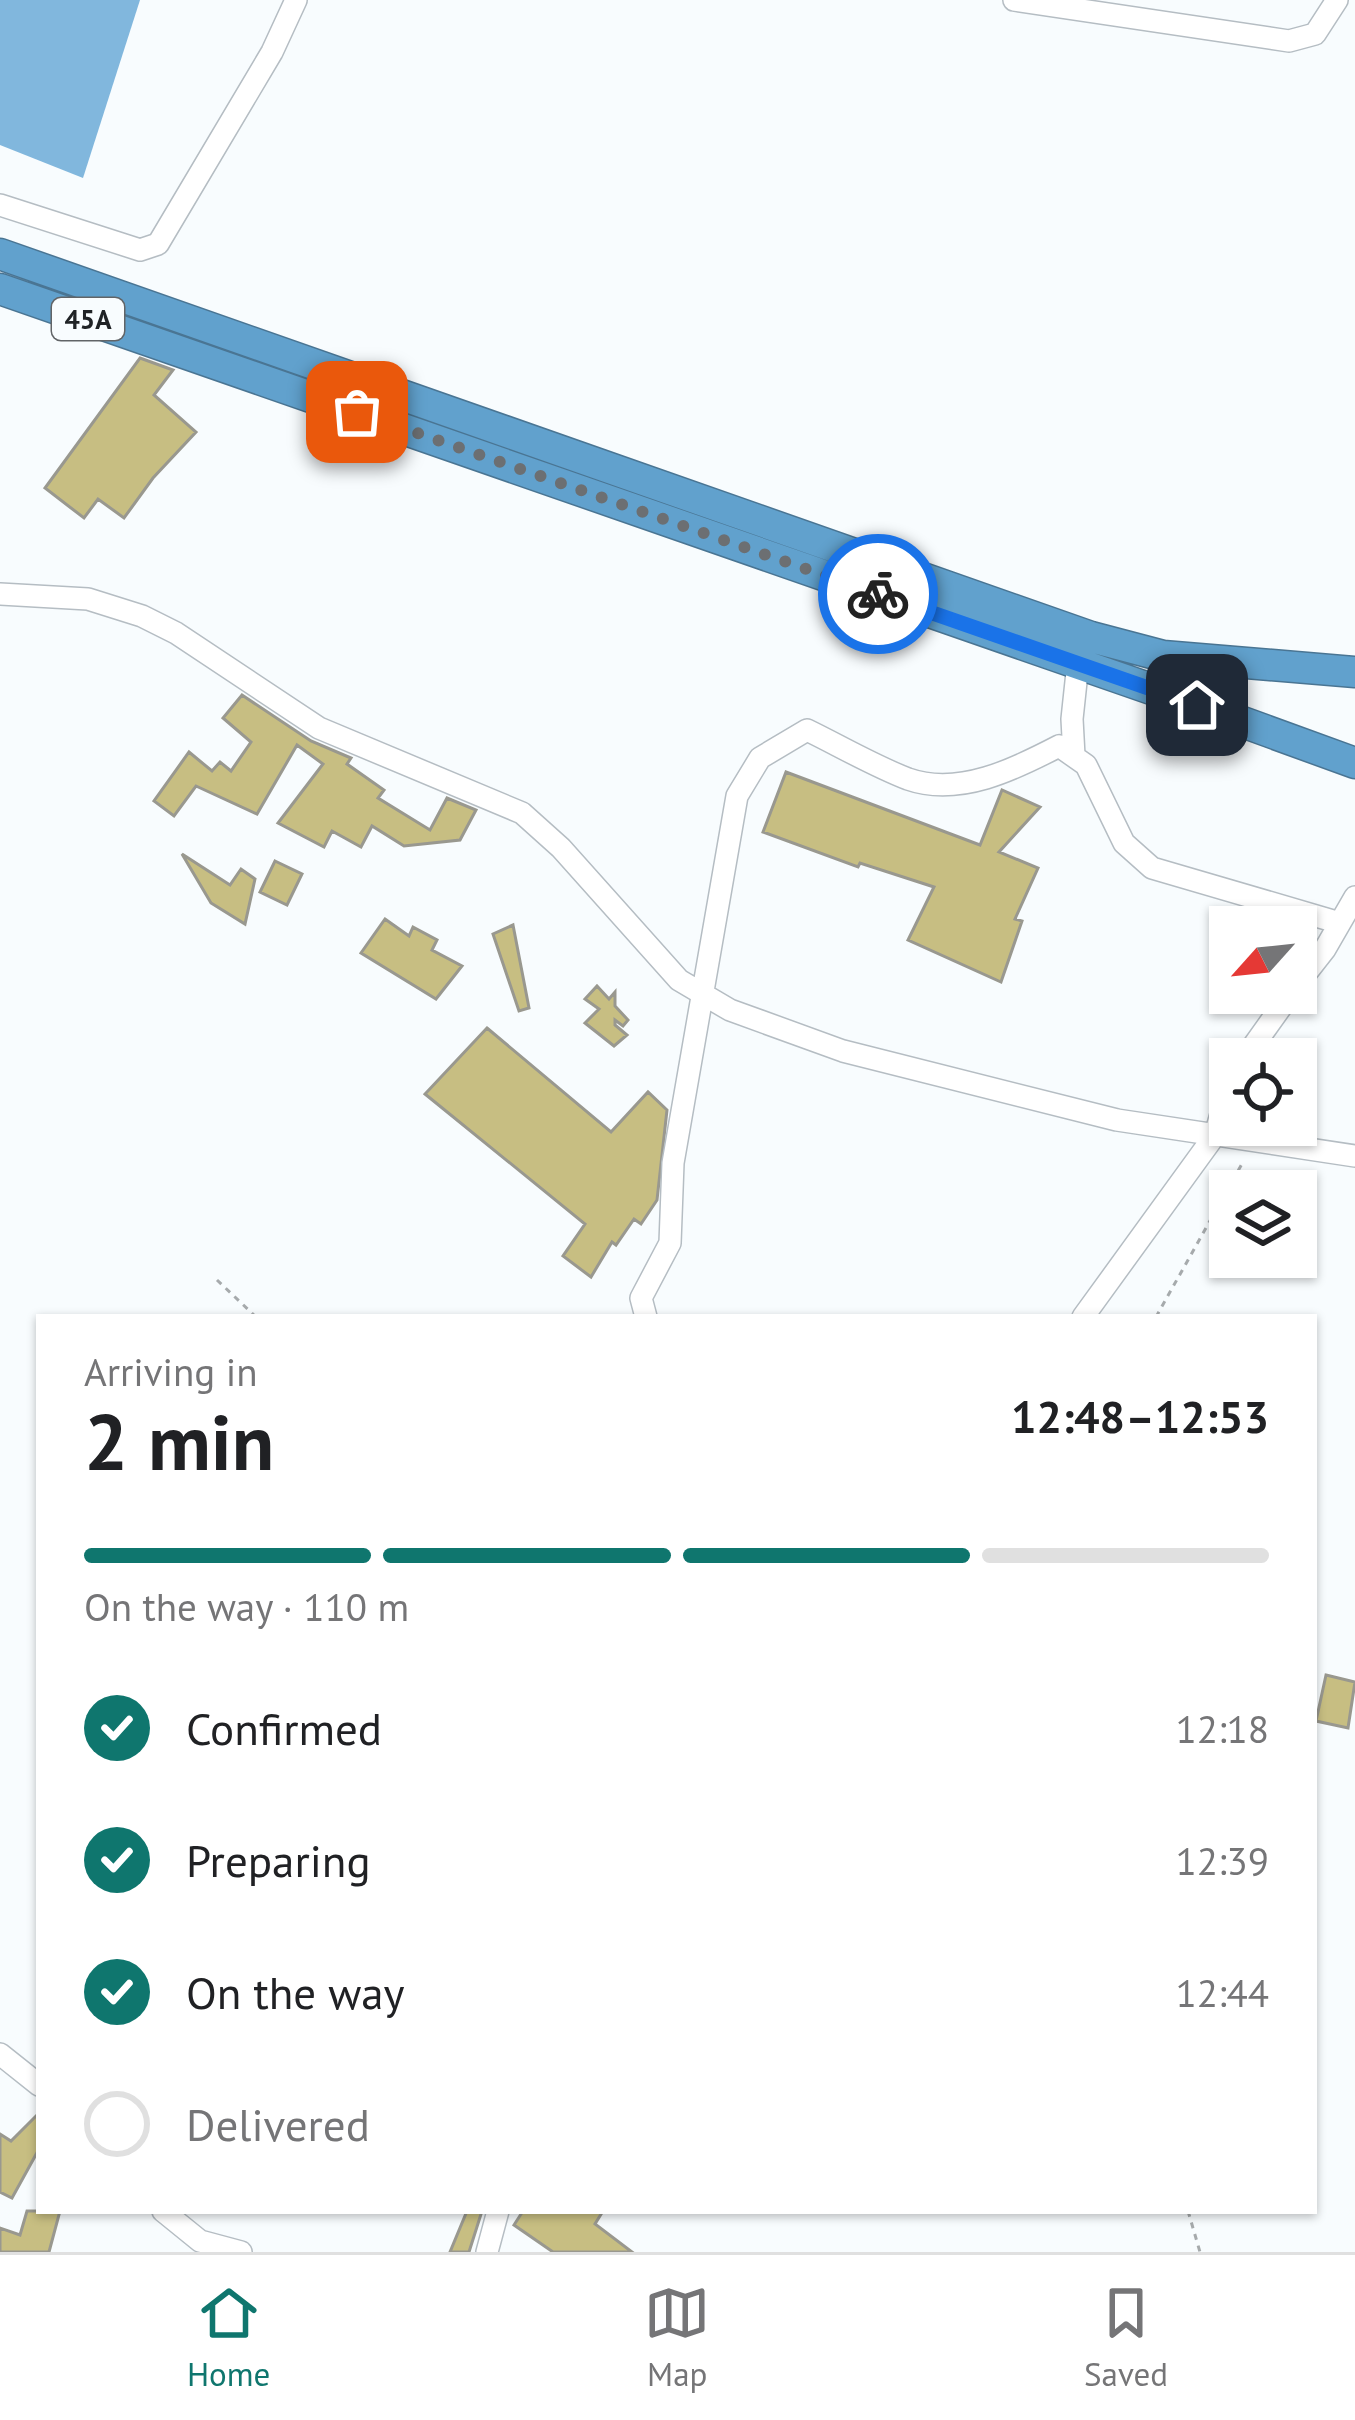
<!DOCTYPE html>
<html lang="en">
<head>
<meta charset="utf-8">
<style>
  :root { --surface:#fff; --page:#f2f2f2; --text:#202124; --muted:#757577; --line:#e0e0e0; --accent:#0f766e }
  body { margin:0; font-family:"PT Sans",sans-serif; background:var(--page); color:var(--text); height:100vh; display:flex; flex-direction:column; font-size:45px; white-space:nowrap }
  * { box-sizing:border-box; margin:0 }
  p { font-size:39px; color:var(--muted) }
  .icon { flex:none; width:66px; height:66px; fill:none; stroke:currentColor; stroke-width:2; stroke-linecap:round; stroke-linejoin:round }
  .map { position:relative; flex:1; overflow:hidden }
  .sheet { position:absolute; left:36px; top:1314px; width:1281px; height:900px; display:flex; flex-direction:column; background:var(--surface); border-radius:0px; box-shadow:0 3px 9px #0004 }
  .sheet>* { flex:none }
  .needle { width:78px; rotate:243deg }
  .controls { position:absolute; left:1209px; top:906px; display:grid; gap:24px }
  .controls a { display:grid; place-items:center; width:108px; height:108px; border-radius:0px; background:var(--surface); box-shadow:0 3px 9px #0004; font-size:60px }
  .pin { position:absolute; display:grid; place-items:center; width:102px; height:102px; color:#fff; margin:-51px; border-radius:24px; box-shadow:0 6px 18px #0006 }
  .courier { position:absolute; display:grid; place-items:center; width:120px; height:120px; margin:-60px; border:9px solid #1a73e8; border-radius:50%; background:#fff; color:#222; box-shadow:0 3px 15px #0007 }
  .headline em { font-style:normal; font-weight:700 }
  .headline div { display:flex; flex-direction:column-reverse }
  .headline { display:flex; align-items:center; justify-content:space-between; height:204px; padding:0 48px }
  h1 { font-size:78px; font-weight:700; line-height:90px }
  .bar { display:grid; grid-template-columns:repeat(4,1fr); gap:18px 12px; align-content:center; height:144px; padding:0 48px }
  .bar i { height:15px; border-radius:9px; background:var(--line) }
  .bar .on { background:var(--accent) }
  .bar p { grid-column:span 4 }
  ol { padding:0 48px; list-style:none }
  li { display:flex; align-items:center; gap:36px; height:132px }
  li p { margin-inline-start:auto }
  li .icon { padding:12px; border-radius:50%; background:var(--accent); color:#fff; stroke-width:4 }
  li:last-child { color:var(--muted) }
  li i { width:66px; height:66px; border:6px solid var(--line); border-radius:50% }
  .tabs { display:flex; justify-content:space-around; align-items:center; height:168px; border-top:3px solid var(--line); background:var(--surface); font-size:33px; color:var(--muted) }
  .tabs a { display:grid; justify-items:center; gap:6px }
  .tabs .on { color:var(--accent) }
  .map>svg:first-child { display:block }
</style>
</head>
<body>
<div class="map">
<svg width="1355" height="2252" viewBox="0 0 1355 2252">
  <rect width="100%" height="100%" fill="#f8fcfe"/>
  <path fill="#81b7dd" d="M0,0H140L83,178L0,145Z"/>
  <path fill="#c7be82" stroke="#99988f" stroke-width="3" d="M140,358L173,370L154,395L196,432L153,478L124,518L98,499L84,518L45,488Z
    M242,695L311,741L351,758L347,764L384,790L378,798L430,830L447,798L476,810L460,840L404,846L372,826L361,847L332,831L324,847L278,823L323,764L297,745L257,814L196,786L174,816L154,801L189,752L212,771L220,762L231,771L251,742L223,718Z
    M786,772L980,845L1002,790L1040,807L999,852L1038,868L1015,919L1022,921L1001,982L908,940L934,887L860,863L858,867L763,832Z
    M182,854L230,885L241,869L255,879L245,924L211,903Z
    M275,861L302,874L287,905L260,892Z
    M385,919L409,936L413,927L437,940L432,950L462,966L436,999L361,953Z
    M513,925L529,1008L519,1011L493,934Z
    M597,986L609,999L615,992V1006L628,1020L623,1026L615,1020V1025L627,1035L614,1046L585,1023L599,1009L585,999Z
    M487,1028L611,1132L648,1092L667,1110L657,1200L641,1224L634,1219L616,1245L612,1242L591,1277L563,1256L585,1224L425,1094Z
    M1326,1675L1355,1682L1348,1728L1316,1721Z
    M39,2113V2149L12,2198L0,2192V2134L11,2141Z
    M27,2211H60L49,2252H0V2228L20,2235Z
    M467,2211H482L469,2252H450Z
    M523,2211H603L595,2224L632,2252H553L514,2225Z"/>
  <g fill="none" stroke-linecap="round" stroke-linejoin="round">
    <defs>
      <path id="minor" d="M1014,0L1289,41L1315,34L1337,0
        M0,205L140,250L158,244L272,52L296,0
        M0,594L88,599L142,616L176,633L319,728L522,813L561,848L679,980L730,1010L843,1051L1117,1120L1355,1156
        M1074,756L1072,719L1078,663
        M1296,986L1325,949L1355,897
        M1244,1059L1291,993
        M646,1317L641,1298L670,1243L673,1163L737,796L760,758L807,730C840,746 874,766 908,779C959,797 1015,769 1059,746L1086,765L1124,843L1152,868L1340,923
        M1083,1317L1215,1135L1230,1083
        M0,2054L39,2085
        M163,2211L200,2241L241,2252
        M487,2252L498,2211"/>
      <path id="highway" d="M0,254L1091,637L1163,656L1355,672
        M0,289L1157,691L1355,763"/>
    </defs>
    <use href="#minor" stroke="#b5bdc3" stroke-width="24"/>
    <use href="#highway" stroke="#4a7593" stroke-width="33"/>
    <path stroke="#a6aaac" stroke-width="3" stroke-dasharray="6 6" stroke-linecap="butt" d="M217,1280L256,1317
      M1156,1317L1243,1162
      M1188,2211L1200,2252"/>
    <use href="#minor" stroke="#fff" stroke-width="21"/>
    <use href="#highway" stroke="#61a1cd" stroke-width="30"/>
  </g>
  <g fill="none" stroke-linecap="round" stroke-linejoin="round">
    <path stroke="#6c6f72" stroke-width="12" stroke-dasharray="0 21.6" d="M357,412L878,594"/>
    <path stroke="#1a73e8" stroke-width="15" d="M878,594L1197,705"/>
  </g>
  <g text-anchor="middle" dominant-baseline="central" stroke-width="10" stroke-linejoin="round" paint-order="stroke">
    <rect fill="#f8fcfe" stroke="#616467" stroke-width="3" x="52" y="298" width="72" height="42" rx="9"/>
    <g font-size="27" font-weight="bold" fill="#202326">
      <text x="88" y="319">45A</text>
    </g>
  </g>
</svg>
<div class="controls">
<a><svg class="needle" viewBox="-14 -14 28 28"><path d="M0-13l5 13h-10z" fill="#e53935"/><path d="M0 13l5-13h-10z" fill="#757577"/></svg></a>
<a><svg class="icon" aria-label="locate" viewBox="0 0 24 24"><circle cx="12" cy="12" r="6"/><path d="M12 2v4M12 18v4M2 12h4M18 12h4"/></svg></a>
<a><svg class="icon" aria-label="layers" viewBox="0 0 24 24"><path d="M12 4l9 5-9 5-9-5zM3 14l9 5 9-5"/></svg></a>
</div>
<div class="pin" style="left:357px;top:412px;background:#ea580c"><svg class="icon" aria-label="bag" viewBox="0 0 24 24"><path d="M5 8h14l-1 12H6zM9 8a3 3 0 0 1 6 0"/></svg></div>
<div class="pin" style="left:1197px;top:705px;background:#1f2937"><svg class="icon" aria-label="home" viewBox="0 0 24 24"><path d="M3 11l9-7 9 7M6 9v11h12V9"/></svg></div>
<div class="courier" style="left:878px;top:594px"><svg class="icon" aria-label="bike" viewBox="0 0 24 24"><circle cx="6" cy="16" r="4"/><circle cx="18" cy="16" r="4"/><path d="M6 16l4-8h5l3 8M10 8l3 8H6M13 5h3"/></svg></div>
<section class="sheet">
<div class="headline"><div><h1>2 min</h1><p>Arriving in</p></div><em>12:48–12:53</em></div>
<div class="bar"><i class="on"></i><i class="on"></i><i class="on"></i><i></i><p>On the way · 110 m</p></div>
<ol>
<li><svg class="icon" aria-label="check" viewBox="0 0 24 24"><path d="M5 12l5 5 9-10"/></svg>Confirmed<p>12:18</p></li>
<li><svg class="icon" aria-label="check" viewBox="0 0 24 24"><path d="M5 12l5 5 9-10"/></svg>Preparing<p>12:39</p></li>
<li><svg class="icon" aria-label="check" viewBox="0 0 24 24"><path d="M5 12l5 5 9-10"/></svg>On the way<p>12:44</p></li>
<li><i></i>Delivered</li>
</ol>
</section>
</div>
<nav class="tabs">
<a class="on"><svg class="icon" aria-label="home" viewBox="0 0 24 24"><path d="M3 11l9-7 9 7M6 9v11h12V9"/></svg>Home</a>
<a><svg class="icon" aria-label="map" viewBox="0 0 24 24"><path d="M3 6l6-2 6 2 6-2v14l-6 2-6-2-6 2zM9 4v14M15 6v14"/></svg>Map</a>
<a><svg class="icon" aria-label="saved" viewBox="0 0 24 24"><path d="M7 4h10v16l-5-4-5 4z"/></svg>Saved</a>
</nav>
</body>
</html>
